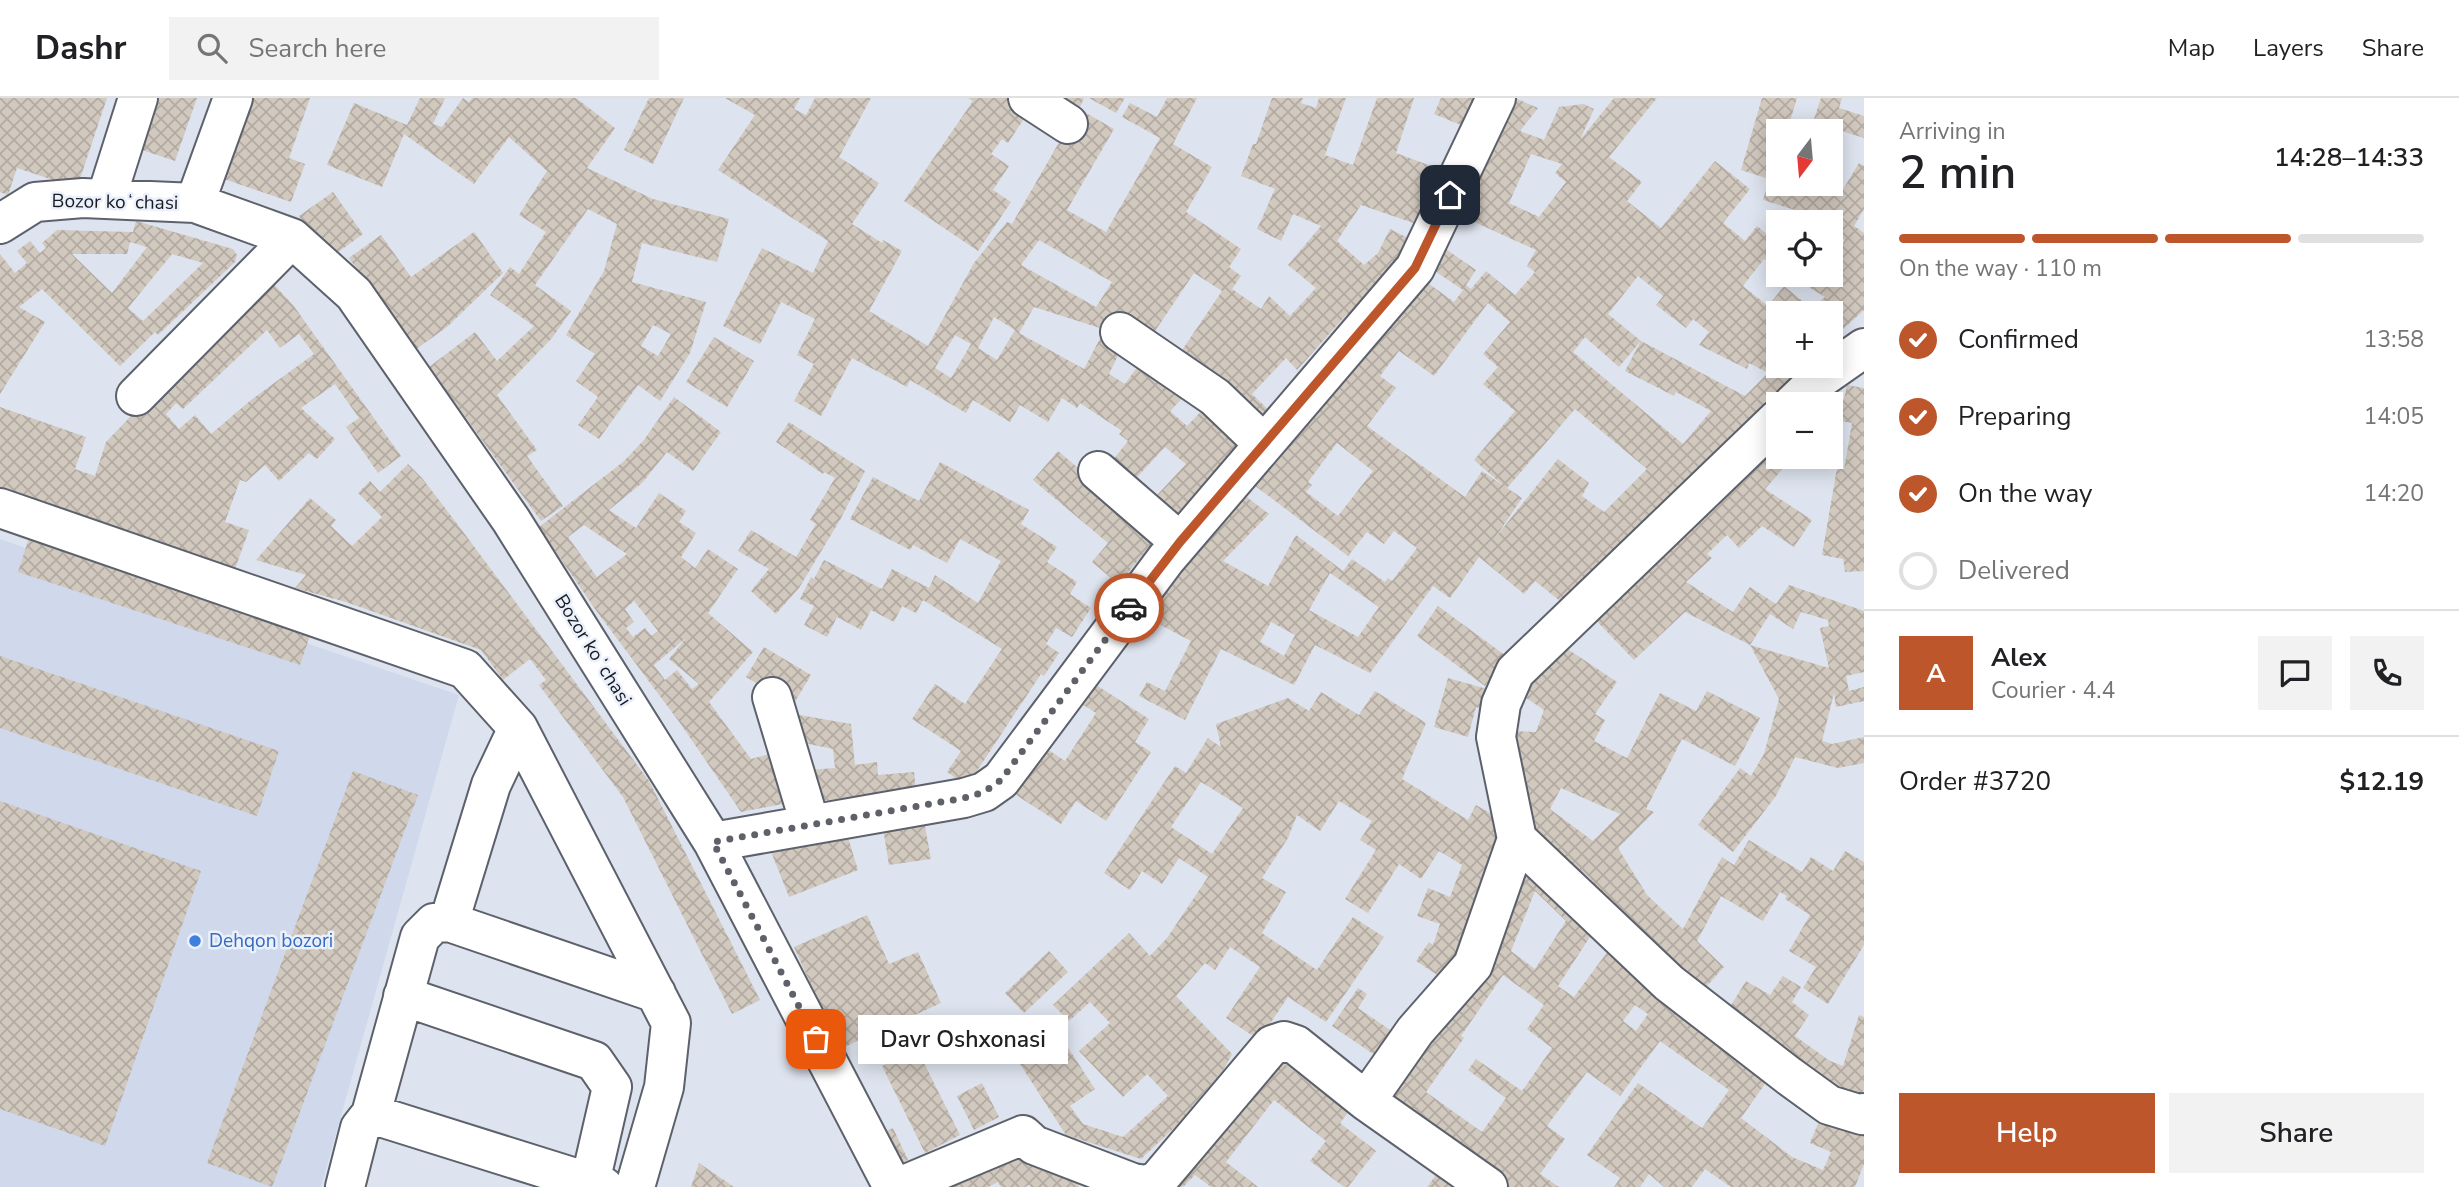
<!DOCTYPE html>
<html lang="en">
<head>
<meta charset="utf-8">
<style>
  :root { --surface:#fff; --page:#f2f2f2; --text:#202124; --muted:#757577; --line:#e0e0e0; --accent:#bd562b }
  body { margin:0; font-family:"Nunito Sans",sans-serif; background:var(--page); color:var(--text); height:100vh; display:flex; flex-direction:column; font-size:26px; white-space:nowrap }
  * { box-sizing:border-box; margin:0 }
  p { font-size:23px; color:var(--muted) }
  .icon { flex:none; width:38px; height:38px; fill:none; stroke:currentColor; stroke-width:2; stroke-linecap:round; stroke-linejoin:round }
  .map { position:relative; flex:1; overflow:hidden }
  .sheet { display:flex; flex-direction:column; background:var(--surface); width:595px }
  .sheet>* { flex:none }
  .needle { width:46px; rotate:196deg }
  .tools { position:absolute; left:1766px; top:21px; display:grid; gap:14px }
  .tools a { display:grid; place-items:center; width:77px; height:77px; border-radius:0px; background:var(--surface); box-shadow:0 4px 18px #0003; font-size:35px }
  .pin { position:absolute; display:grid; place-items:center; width:60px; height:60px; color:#fff; margin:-30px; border-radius:14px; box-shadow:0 4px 10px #0006 }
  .courier { position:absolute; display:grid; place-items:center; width:70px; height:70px; margin:-35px; border:5px solid #bd562b; border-radius:50%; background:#fff; color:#222; box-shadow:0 2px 9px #0007 }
  .bubble { position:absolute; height:49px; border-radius:0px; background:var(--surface); box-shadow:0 4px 18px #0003; font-size:23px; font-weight:600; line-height:49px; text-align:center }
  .summary em { font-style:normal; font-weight:600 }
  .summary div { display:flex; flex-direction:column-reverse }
  .summary { display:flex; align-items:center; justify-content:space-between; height:119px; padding:0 35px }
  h1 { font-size:46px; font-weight:600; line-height:52px }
  .bar { display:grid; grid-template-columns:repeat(4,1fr); gap:10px 7px; align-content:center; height:84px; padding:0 35px }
  .bar i { height:9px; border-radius:5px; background:var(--line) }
  .bar .active { background:var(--accent) }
  .bar p { grid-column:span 4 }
  .line { display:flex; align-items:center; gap:18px; padding:0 35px; border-top:2px solid var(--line) }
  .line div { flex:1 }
  .round { display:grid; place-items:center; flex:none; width:74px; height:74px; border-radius:0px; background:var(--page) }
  ol { padding:0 35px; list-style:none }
  li { display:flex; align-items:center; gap:21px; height:77px }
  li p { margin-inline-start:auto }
  li .icon { padding:7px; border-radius:50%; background:var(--accent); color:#fff; stroke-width:4 }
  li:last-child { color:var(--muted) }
  li i { width:38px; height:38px; border:4px solid var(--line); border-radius:50% }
  .primary-button { display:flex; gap:14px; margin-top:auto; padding:14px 35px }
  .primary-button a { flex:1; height:80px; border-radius:0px; background:var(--accent); color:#fff; font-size:28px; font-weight:600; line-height:80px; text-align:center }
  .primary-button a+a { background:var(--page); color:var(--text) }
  header { display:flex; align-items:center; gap:42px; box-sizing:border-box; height:98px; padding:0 35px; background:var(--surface); border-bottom:2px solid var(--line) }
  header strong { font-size:33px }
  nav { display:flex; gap:38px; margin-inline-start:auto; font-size:24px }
  .search { width:490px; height:63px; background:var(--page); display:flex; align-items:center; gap:18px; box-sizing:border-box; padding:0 24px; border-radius:0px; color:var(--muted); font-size:26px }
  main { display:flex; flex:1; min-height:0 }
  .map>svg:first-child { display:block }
</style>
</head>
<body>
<header>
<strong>Dashr</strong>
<div class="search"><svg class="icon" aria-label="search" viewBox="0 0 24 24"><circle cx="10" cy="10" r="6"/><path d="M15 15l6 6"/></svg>Search here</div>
<nav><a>Map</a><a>Layers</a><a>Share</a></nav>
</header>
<main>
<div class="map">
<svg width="1864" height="1089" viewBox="0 0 1864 1089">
  <defs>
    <pattern id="building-cross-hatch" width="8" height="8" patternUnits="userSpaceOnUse" patternTransform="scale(1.75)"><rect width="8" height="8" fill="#d1c8be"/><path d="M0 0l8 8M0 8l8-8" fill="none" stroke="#b3aba3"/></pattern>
  </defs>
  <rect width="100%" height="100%" fill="#dee4ef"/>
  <path fill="#cfd9eb" d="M0,441L459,597L321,1089H0Z"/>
  <path fill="url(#building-cross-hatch)" fill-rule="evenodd" d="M0,0H107L77,90L17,70L8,97L0,94Z
    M142,0H197L175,63L127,47Z
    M246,0H310L289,60L305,66L291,104L215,78Z
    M420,0H445L433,26L442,29L463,0L469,4L472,0H576L615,30L587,70L653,101L729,121L717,164L642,145L632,184L706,204L690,255L660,303L638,287L599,341L578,327L598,299L576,283L595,256L566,237L604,173L617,126L588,111L535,187L571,213L552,240L497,297L537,352L527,358L563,408L541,423L429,269L475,234L497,263L534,228L490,197L510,169L519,176L546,134L519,117L547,73L509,39L474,86L404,36L382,89L327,67L354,5L407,27ZM653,227L671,236L658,258L641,248Z
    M649,0H684L653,66L624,52Z
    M725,0H800L794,11L806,17L815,0H871L839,59L879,85L852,126L882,145L883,142L902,153L869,213L928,248L974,165L1007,124L1012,126L1072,22L1035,0H1084L1079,11L1114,31L1067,112L1106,134L1160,40L1122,19L1130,5L1157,19L1167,0H1197L1173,46L1212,69L1186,114L1241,151L1229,169L1241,178L1232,191L1261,211L1269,198L1290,218L1316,190L1288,167L1321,128L1293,116L1281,143L1257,131L1275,91L1241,78L1253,46H1256L1272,0H1303L1301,5L1316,10L1319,0H1346L1325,57L1353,67L1377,0H1414L1396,55L1442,72L1422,128L1361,107L1337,143L1364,167L1378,155L1390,131L1410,141L1396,170L1352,221L1347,216L1297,272L1286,260L1252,296L1276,319L1259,337L1174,264L1222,193L1194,175L1147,245L1034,209L1019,235L1084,271L1104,233L1124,245L1109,276L1125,286L1145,258L1193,289L1170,313L1187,328L1212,302L1254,342L1168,432L1145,410L1186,366L1165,349L1126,391L1105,372L1128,343L1119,336L1122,333L1080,305L1077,310L1062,300L1048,324L1020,307L1010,324L973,302L966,315L910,282L907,289L852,260L821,318L794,303L814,266L797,257L815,221L781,204L760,246L723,228L762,150L813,175L828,143L718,72L755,17ZM1039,142L1112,184L1096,209L1021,167ZM994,219L1015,232L997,262L978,250ZM955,237L971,246L951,280L935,270Z
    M968,0H1010L1029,13L1008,45L1002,41L991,56L1009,68L993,92L1011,104L978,153L904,103L973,3Z
    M1089,0H1125L1116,15Z
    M1441,0H1478L1466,29L1434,16Z
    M1515,0L1538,10L1520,33L1544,42L1559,9L1584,6L1594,11L1580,42L1614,0H1657L1609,59L1642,84L1627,103L1661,130L1715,63L1750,91L1723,125L1745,143L1757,128L1778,145V170L1764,161L1743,188L1768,208L1784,188L1812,211L1825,199L1789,177H1830V165L1845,142L1830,134V124H1815L1795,112L1763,102L1769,81L1741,72L1762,0H1797L1787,33H1778V86H1819L1839,98L1859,65L1864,68V111L1854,128L1864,135V212L1830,243V215H1778V268H1804L1762,307L1682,400L1560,503L1535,483L1524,496L1479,459L1450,500L1433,488L1370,575L1315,547L1294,587L1221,551L1185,622L1139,598L1147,584L1165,593L1191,543L1132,512L1244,397L1269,416L1223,463L1268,488L1296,437L1343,473L1352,461L1385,484L1388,480L1392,483L1417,450L1394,433L1384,446L1367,434L1348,458L1254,387L1421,180L1454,204L1463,192L1423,165L1437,145L1476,172L1466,187L1471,191L1486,173L1515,197L1535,174L1527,168L1536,152L1450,113L1498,23ZM1531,56L1562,66L1555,75L1566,84L1539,119L1509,105ZM1638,178L1663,198L1656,207L1686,230L1693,221L1709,234L1699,247L1747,271L1749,265L1768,275L1745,298L1641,243L1608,216ZM1488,205L1510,224L1483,256L1498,269L1483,286L1515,313L1474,362L1504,388L1482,373L1465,399L1367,328L1396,290L1380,278L1399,253L1434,278ZM1585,239L1619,269L1641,243L1625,273L1674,298L1676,294L1711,313L1683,346L1573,254ZM1575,311L1647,371L1604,414L1582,398L1589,385L1558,361L1495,440L1522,400L1507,390ZM1337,345L1373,373L1338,418L1306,394L1312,387L1308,384ZM1330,475L1379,509L1358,539L1309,512ZM1271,524L1295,537L1284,558L1260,544Z
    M1821,0H1842L1839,10L1864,18V40L1813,24Z
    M333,94L363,136L330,160L299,118Z
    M136,123L233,151L237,157L235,164L158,237L155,234L120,268L42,191L19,209L45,224L0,296V156L15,175L27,165L17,153L30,143L40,155L46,150L42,145L57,132L133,134ZM130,144L147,149L112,195L72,156H127ZM172,156L203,165L143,223L128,210Z
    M474,134L503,175L447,229L415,252L349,160L381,137L411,179Z
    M266,178L293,207L401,358L378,375L346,329L359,320L335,286L301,310L335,341L317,361L309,355L279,383L265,367L246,384L240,382L225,424L249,432L235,471L0,389V309L86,339L75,371L95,378L106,344ZM267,232L280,250L299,236L314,256L251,302L211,336L195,317L179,331L166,316L176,305L183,311Z
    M714,239L754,263L727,309L686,284Z
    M1847,287L1864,290V473L1845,474L1843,461L1822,457L1837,370L1844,371L1852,325L1830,321V306H1798L1808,294L1844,301Z
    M674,299L721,334L693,373L667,354L642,385L609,412L636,430L659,395L686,413L679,424L696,435L681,459L695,470L708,451L738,471L708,515L753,554L709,604L751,661L781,653L793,704L741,714L680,625L595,511L539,429L623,364L644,342ZM584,427L627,456L597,479L568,439ZM634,503L658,533L652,538L645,530L633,539L626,530L634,524L625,511ZM686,540L669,561L699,586L692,591L677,572L665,582L654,567Z
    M789,324L865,373L840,422L799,490L776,516L751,493L769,471L738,453L751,432L796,459L816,426L810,422L835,380L824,374L823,376L776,344Z
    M1778,330V359H1793L1765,391L1812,422L1794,449L1762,428L1739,450L1727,437L1707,456L1712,460L1686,484L1733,514L1750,489L1776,506L1789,487L1864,513V574L1846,578L1849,593L1864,589V603L1836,609L1834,595L1822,643L1832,646L1864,639V665L1838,670L1795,659L1776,698L1733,754L1698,727L1740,670L1751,678L1764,656L1779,601L1750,547L1829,570L1820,530L1829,528L1828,522L1801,514L1793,531L1770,516L1750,547L1685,514L1634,562L1589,515Z
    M1058,353L1159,438L1118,486L1092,464L1108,445L1033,382Z
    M940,364L1029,412L1021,426L1057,449L1047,464L1077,484L1070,496L1091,510L1072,539L1056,530L1046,546L1059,555L1044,578L1041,576L967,688L947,674L961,653L912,621L935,586L965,606L1002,551L923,502L916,515L902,508L894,524L871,512L861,532L837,519L827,539L804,527L814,508L800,501L811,479L814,481L824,462L882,491L892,471L929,490L935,477L978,505L1001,463L960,441L947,465L913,447L910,452L850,421L873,379L919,403Z
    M408,366L422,380L455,423L649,683L760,902L732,916L623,699L539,587L546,582L530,561L503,582L481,552L346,504L295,490L306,477L256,462L310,400L336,422L331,428L352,448L382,419L358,395L370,383L380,394Z
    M29,440L312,532L300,567L18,474Z
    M1438,508L1506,558L1485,588L1417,538Z
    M1557,544L1617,584L1595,616L1605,622L1594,643L1627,660L1660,595L1696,613L1707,593L1760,620L1735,668L1682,641L1646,711L1654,714L1618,750L1647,797L1683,831L1722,759L1734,767L1749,742L1802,774L1811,759L1833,773L1845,753L1864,764V847L1828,906L1803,890L1816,869L1789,853L1810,817L1785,801L1787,798L1780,794L1763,823L1721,798L1697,843L1724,869L1697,899L1619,827L1589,779L1519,726L1514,633L1536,634L1544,612L1516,593ZM1561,690L1620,716L1593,743L1550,711Z
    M764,549L811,577L793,607L746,579Z
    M0,558L279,653L257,718L0,630Z
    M1448,580L1494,593L1488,613L1476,609L1468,639L1434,629Z
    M1090,583L1149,621L1135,644L1151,654L1106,723L1076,703L1061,726L1010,693L1041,647L1065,663L1096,615L1077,603Z
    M1375,593L1426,625L1402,681L1468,722L1476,707L1504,723L1489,757L1498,763L1461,864L1442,880L1416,863L1429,844L1433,847L1440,826L1417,818L1428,790L1450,799L1462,767L1439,753L1421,781L1399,766L1368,815L1345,801L1376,752L1360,742L1372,723L1339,703L1320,733L1297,717L1288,740L1262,780L1286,794L1262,835L1317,872L1353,819L1384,839L1326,924L1288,899L1259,942L1226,920L1260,869L1230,849L1215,872L1205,865L1176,898L1232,956L1224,971L1176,1028L1141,1061L1066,1037L1018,963L1059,936L1095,991L1070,1008L1083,1026L1123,1039L1168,998L1147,976L1123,999L1079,953L1110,925L1090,904L1069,923L1053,907L1129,835L1150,858L1167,840L1208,779L1179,760L1162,786L1142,773L1130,792L1104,775L1175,668L1186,675L1208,640L1221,649L1216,626L1288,600L1309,613L1321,594L1359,617ZM1201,684L1243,710L1212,756L1171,729Z
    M794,616L851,626L855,667L877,664L878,677L914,674L916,692L800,705ZM804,645L833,651L835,670L809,672Z
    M353,673L418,697L272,1089L207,1065Z
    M0,703L201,773L105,1048L0,1011Z
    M924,723L931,761L889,767L883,730Z
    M846,733L858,772L789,799L770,751Z
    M1524,758L1597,828L1558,888L1574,899L1611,849L1739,952L1734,960L1767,983L1741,1020L1792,1059L1823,1072L1831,1054L1810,1045L1824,1011L1864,1027V1066L1855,1089H1731L1705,1071L1692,1089H1664L1649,1076L1640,1089H1614L1620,1080L1587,1057L1638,985L1702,1030L1729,992L1660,943L1620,998L1587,974L1547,1028L1565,1041L1540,1076L1559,1089H1504L1378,1000ZM1535,793L1566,823L1535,871L1511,853ZM1503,877L1544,907L1527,931L1552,950L1522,993L1476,961L1468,972L1506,1000L1482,1034L1426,994L1464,940L1461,938ZM1635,907L1648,916L1636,933L1623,923Z
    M867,817L889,866L918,854L941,905L840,951L794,849Z
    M1049,853L1068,874L1024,915L1005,895Z
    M1783,878L1801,889L1792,904L1809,917L1795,938L1830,963L1843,968L1859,917L1864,919V990L1859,1006L1722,922L1746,883L1770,897Z
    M1358,890L1367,896L1358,910L1396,936L1379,960L1332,928Z
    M917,951L960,1037L925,1055L882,968Z
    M1267,952L1325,997L1331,989L1354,1007L1340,1025L1376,1053L1348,1089H1344L1310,1063L1326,1043L1274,1002L1226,1064L1258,1089H1211L1195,1077L1183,1089H1156Z
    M982,985L999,1019L974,1032L957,998Z
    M893,1030L908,1062L895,1068L880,1036Z
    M1021,1042L1073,1076L1079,1089H1031L1029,1087L1025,1089H1001L998,1084L988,1089H933Z
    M699,1065L734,1089H691Z
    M1442,1069L1468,1089H1427Z"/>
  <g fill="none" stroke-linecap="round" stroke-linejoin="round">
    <defs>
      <path id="minor" d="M1028,0L1068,26
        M106,101L138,0
        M195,105L233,0
        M0,126L35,104L83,100L195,105L292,140L354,196L511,422L713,744L893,1089
        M1120,234L1215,299L1264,346
        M136,298L292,140
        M1793,306L1817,283L1864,250
        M1098,373L1180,444
        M0,410L465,571L518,630L671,925L664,989L635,1089
        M772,599L810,726
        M1517,741L1669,885L1789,978L1829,1007L1862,1017L1864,1015
        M713,744L964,700L984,694L1001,682L1166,461L1415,170L1496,0
        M449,824L491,687L518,630
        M403,898L594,963L612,989L589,1089
        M371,1016L420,839L434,825L449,824L656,895
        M345,1089L360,1030L371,1016L604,1089
        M899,1089L1023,1037L1034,1047L1133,1085L1145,1087L1157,1083L1272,947L1284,943L1296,947L1366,1003
        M1488,1089L1366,1003L1415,933L1473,867L1517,741L1496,639L1501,606L1515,574L1778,321"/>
    </defs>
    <use href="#minor" stroke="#5c616b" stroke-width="42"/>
    <use href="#minor" stroke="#fff" stroke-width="38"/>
  </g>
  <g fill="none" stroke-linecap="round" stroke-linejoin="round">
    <path stroke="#5e6168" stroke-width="7" stroke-dasharray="0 12.6" d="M816,941L713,744L964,700L984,694L1001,682L1129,510"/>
    <path stroke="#bd562b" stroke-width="9" d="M1129,510L1180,444L1415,170L1450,97"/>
  </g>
  <circle fill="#3f7fe0" stroke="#ebf1fc" stroke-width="2.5" cx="195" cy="843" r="7"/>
  <g text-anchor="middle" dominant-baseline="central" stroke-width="5" stroke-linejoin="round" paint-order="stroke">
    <g font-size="19" fill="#191b1f" stroke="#ebf1fc">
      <text transform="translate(115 104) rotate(1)">Bozor koʻchasi</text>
      <text transform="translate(593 552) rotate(58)">Bozor koʻchasi</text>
    </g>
    <g font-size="19" fill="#366cbe" stroke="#ebf1fc" text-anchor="start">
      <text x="209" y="843">Dehqon bozori</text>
    </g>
  </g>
</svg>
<div class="tools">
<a><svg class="needle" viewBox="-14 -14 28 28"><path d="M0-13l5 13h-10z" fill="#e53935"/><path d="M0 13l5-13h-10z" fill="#757577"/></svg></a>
<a><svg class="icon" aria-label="locate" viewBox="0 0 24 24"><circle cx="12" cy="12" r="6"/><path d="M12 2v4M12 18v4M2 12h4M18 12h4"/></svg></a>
<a>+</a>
<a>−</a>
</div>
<div class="pin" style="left:816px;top:941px;background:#ea580c"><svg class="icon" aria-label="bag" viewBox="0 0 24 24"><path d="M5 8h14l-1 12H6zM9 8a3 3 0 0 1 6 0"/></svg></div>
<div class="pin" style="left:1450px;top:97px;background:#1f2937"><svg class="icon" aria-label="home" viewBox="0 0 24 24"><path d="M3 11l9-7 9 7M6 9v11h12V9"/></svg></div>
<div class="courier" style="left:1129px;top:510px"><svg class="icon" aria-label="car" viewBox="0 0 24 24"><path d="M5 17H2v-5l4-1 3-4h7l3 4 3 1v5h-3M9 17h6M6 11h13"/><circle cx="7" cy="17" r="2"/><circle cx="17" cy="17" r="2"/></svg></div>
<div class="bubble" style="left:858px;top:917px;width:210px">Davr Oshxonasi</div>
</div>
<section class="sheet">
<div class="summary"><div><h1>2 min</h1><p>Arriving in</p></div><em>14:28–14:33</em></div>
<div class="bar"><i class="active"></i><i class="active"></i><i class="active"></i><i></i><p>On the way · 110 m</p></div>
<ol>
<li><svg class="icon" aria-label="check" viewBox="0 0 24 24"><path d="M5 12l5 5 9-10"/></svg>Confirmed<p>13:58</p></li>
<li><svg class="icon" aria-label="check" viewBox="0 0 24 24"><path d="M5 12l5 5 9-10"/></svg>Preparing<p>14:05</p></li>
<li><svg class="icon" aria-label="check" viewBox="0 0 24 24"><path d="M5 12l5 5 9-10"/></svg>On the way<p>14:20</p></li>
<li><i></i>Delivered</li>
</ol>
<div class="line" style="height:126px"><b class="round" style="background:var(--accent);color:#fff">A</b><div><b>Alex</b><p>Courier · 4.4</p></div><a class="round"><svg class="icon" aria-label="chat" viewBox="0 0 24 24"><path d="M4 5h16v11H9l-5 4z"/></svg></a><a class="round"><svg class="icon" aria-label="phone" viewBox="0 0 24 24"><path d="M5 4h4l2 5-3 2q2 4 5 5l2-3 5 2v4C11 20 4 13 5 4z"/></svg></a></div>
<div class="line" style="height:91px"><div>Order #3720</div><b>$12.19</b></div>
<div class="primary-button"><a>Help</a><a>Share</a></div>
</section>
</main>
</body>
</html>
